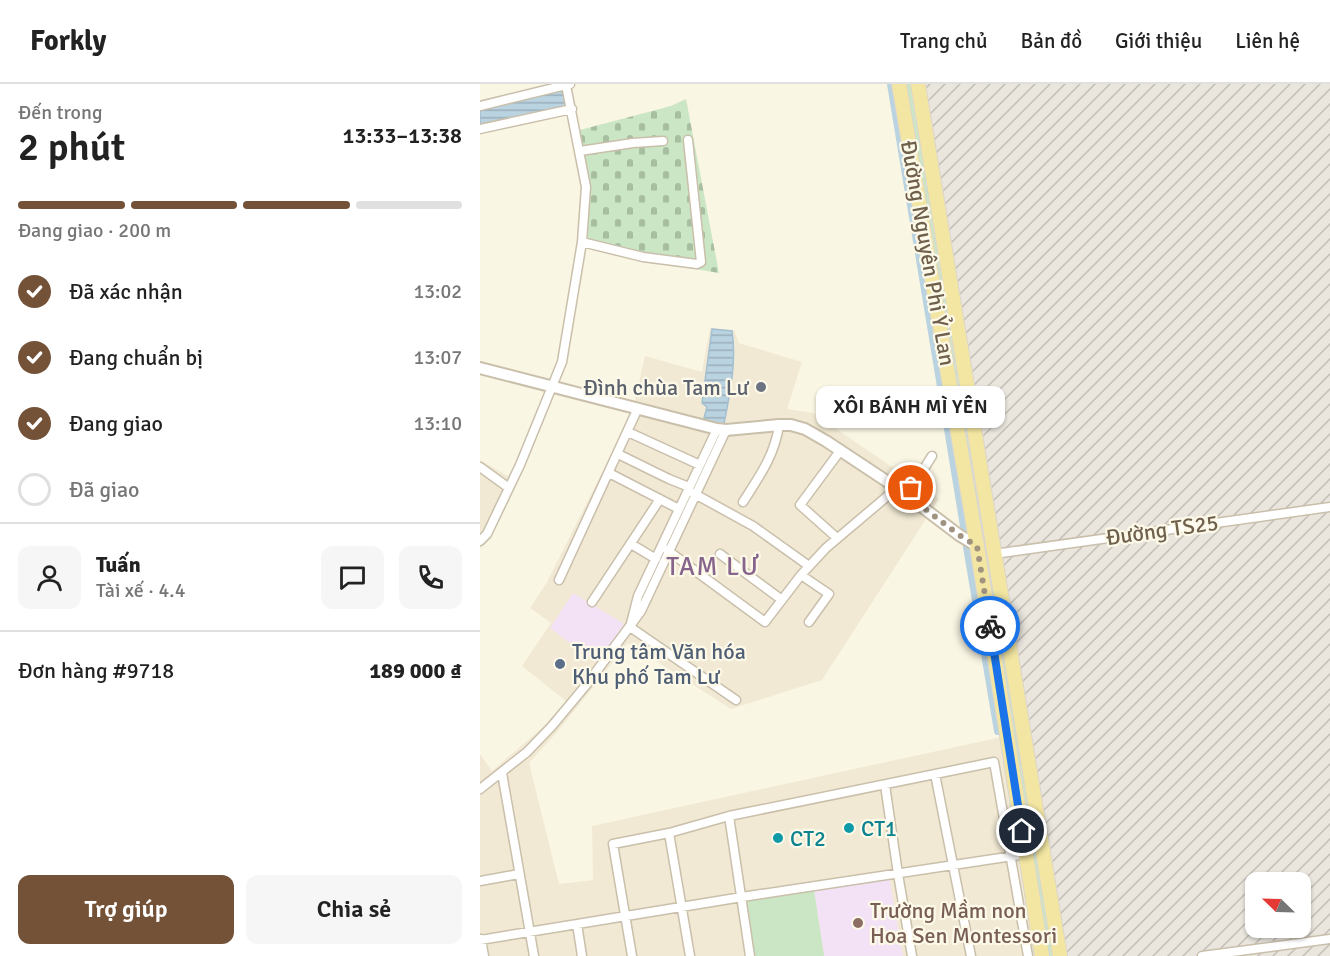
<!DOCTYPE html>
<html lang="vi">
<head>
<meta charset="utf-8">
<style>
  :root { --surface:#fff; --page:#f6f6f6; --text:#222; --muted:#767676; --line:#e0e0e0; --accent:#745238 }
  body { margin:0; font-family:Signika,sans-serif; background:var(--page); color:var(--text); height:100vh; display:flex; flex-direction:column; font-size:22px; white-space:nowrap }
  * { box-sizing:border-box; margin:0 }
  p { font-size:20px; color:var(--muted) }
  .icon { flex:none; width:33px; height:33px; fill:none; stroke:currentColor; stroke-width:2; stroke-linecap:round; stroke-linejoin:round }
  .map { position:relative; flex:1; overflow:hidden }
  .sheet { display:flex; flex-direction:column; background:var(--surface); width:480px }
  .sheet>* { flex:none }
  .needle { width:39px; rotate:293deg }
  .controls { position:absolute; left:765px; top:788px; display:grid; gap:12px }
  .controls a { display:grid; place-items:center; width:66px; height:66px; border-radius:12px; background:var(--surface); box-shadow:0 2px 4px #0004; font-size:30px }
  .pin { position:absolute; display:grid; place-items:center; width:51px; height:51px; color:#fff; margin:-26px; border:3px solid #fff; border-radius:50%; box-shadow:0 2px 6px #0007 }
  .courier { position:absolute; display:grid; place-items:center; width:60px; height:60px; margin:-30px; border:4px solid #1a73e8; border-radius:50%; background:#fff; color:#222; box-shadow:0 2px 8px #0007 }
  .bubble { position:absolute; height:42px; border-radius:12px; background:var(--surface); box-shadow:0 2px 4px #0004; font-size:20px; font-weight:600; line-height:42px; text-align:center }
  .summary em { font-style:normal; font-weight:600 }
  .summary div { display:flex; flex-direction:column-reverse }
  .summary { display:flex; align-items:center; justify-content:space-between; height:102px; padding:0 18px }
  h1 { font-size:39px; font-weight:600; line-height:45px }
  .bar { display:grid; grid-template-columns:repeat(4,1fr); gap:9px 6px; align-content:center; height:72px; padding:0 18px }
  .bar i { height:8px; border-radius:4px; background:var(--line) }
  .bar .current { background:var(--accent) }
  .bar p { grid-column:span 4 }
  .line { display:flex; align-items:center; gap:15px; padding:0 18px; border-top:2px solid var(--line) }
  .line div { flex:1 }
  .round { display:grid; place-items:center; flex:none; width:63px; height:63px; border-radius:12px; background:var(--page) }
  ol { padding:0 18px; list-style:none }
  li { display:flex; align-items:center; gap:18px; height:66px }
  li p { margin-inline-start:auto }
  li .icon { padding:6px; border-radius:50%; background:var(--accent); color:#fff; stroke-width:4 }
  li:last-child { color:var(--muted) }
  li i { width:33px; height:33px; border:3px solid var(--line); border-radius:50% }
  .cta { display:flex; gap:12px; margin-top:auto; padding:12px 18px }
  .cta a { flex:1; height:69px; border-radius:12px; background:var(--accent); color:#fff; font-size:24px; font-weight:600; line-height:69px; text-align:center }
  .cta a+a { background:var(--page); color:var(--text) }
  header { display:flex; align-items:center; gap:36px; box-sizing:border-box; height:84px; padding:0 30px; background:var(--surface); border-bottom:2px solid var(--line) }
  header strong { font-size:28px }
  nav { display:flex; gap:33px; margin-inline-start:auto; font-size:21px }
  main { display:flex; flex:1; min-height:0 }
  .map>svg:first-child { display:block }
</style>
</head>
<body>
<header>
<strong>Forkly</strong>
<nav><a>Trang chủ</a><a>Bản đồ</a><a>Giới thiệu</a><a>Liên hệ</a></nav>
</header>
<main>
<section class="sheet">
<div class="summary"><div><h1>2 phút</h1><p>Đến trong</p></div><em>13:33–13:38</em></div>
<div class="bar"><i class="current"></i><i class="current"></i><i class="current"></i><i></i><p>Đang giao · 200 m</p></div>
<ol>
<li><svg class="icon" aria-label="check" viewBox="0 0 24 24"><path d="M5 12l5 5 9-10"/></svg>Đã xác nhận<p>13:02</p></li>
<li><svg class="icon" aria-label="check" viewBox="0 0 24 24"><path d="M5 12l5 5 9-10"/></svg>Đang chuẩn bị<p>13:07</p></li>
<li><svg class="icon" aria-label="check" viewBox="0 0 24 24"><path d="M5 12l5 5 9-10"/></svg>Đang giao<p>13:10</p></li>
<li><i></i>Đã giao</li>
</ol>
<div class="line" style="height:108px"><a class="round"><svg class="icon" aria-label="person" viewBox="0 0 24 24"><circle cx="12" cy="8" r="4"/><path d="M4 21q1-7 8-7t8 7"/></svg></a><div><b>Tuấn</b><p>Tài xế · 4.4</p></div><a class="round"><svg class="icon" aria-label="chat" viewBox="0 0 24 24"><path d="M4 5h16v11H9l-5 4z"/></svg></a><a class="round"><svg class="icon" aria-label="phone" viewBox="0 0 24 24"><path d="M5 4h4l2 5-3 2q2 4 5 5l2-3 5 2v4C11 20 4 13 5 4z"/></svg></a></div>
<div class="line" style="height:78px"><div>Đơn hàng #9718</div><b>189 000 ₫</b></div>
<div class="cta"><a>Trợ giúp</a><a>Chia sẻ</a></div>
</section>
<div class="map">
<svg width="850" height="872" viewBox="0 0 850 872">
  <defs>
    <pattern id="industrial-furrows" width="10" height="10" patternUnits="userSpaceOnUse" patternTransform="scale(1.5)"><rect width="10" height="10" fill="#eae6de"/><path d="M-1 1l2-2M0 10L10 0M9 11l2-2" fill="none" stroke="#c2beb6"/></pattern>
    <pattern id="cemetery-stones" width="16" height="16" patternUnits="userSpaceOnUse" patternTransform="scale(1.5)"><rect width="16" height="16" fill="#cae6c4"/><path d="M2 7V4a2 2 0 0 1 4 0v3zM10 15v-3a2 2 0 0 1 4 0v3z" fill="#a8bea1"/></pattern>
    <pattern id="water-rules" width="6" height="5" patternUnits="userSpaceOnUse" patternTransform="scale(1.5)"><rect width="6" height="5" fill="#bad3e1"/><path d="M0 2.5h6" fill="none" stroke="#9bafb9"/></pattern>
  </defs>
  <rect width="100%" height="100%" fill="#faf6e4"/>
  <path fill="#f1e9d3" d="M230,244L254,246L259,259L322,278L307,325L333,329L459,415L342,596L251,625L148,559L78,647L49,679L79,800L113,796L112,742L526,652L556,872H0V670L12,687L62,644L86,617L42,582L71,539L50,524L67,498L152,329L165,272L222,288Z
    M0,376L35,396L0,465Z"/>
  <path fill="url(#industrial-furrows)" fill-rule="evenodd" d="M412,0H850V872H556L526,652ZM776,798H820V843H776Z"/>
  <path fill="#f3e1f6" d="M93,509L144,540L117,579L70,544Z
    M409,793L423,872H344L334,806Z"/>
  <path fill="#cae6c4" d="M425,0H430L503,450L501,453Z
    M509,490L511,492L573,872H568L507,491Z
    M334,806L344,872H274L266,822L269,816Z"/>
  <path fill="url(#cemetery-stones)" d="M206,15L239,189L168,177L105,163L109,109L108,89L100,46L191,22Z"/>
  <path fill="url(#water-rules)" stroke="#a2c0d2" stroke-width="1.5" d="M80,7L85,10L88,22L0,42V27L44,14Z
    M232,245L252,247C257,280 249,313 243,345L223,338L227,323L222,319Z"/>
  <g fill="none" stroke-linecap="round" stroke-linejoin="round">
    <path stroke="#bad3e1" stroke-width="8" d="M411,0L485,448
      M487,463L518,647"/>
    <defs>
      <path id="minor" d="M0,22L90,0
        M0,45L92,25
        M100,67L153,59L183,57
        M102,158L163,173L217,180L221,178L208,56
        M237,345L158,512L150,543L256,616
        M148,348L220,381
        M138,370L189,395L209,403
        M0,383L29,404
        M129,389L199,425
        M213,409L273,442L329,482
        M427,411L452,372
        M263,418C279,393 295,371 299,341
        M357,454L320,421L360,367
        M0,457L7,450L40,381L82,278L102,158L106,103L86,1
        M151,460L176,475
        M187,466L285,538L321,491L346,464L417,404
        M240,470L302,516
        M514,470L850,423
        M321,491L349,510L329,538
        M79,496L158,324
        M112,518L180,415
        M22,689L54,872
        M455,690L491,872
        M405,701L418,790L432,872
        M0,705L47,668L72,642L107,600L161,527L246,346
        M249,732L270,872
        M189,749L210,872
        M0,797L39,790
        M97,840L102,872
        M1,855L4,872
        M0,856L262,813L546,770
        M152,872L133,760L189,749L249,732L514,678L548,872
        M722,872L850,855"/>
      <path id="tertiary" d="M0,284L237,345L246,346L299,341H311L325,345L346,357L417,404L479,451L497,462"/>
      <path id="primary" d="M419,0L497,462L562,872
        M438,0L580,872"/>
    </defs>
    <use href="#minor" stroke="#c9bfab" stroke-width="11"/>
    <use href="#tertiary" stroke="#c9bfab" stroke-width="14"/>
    <use href="#primary" stroke="#dad6d0" stroke-width="16"/>
    <use href="#minor" stroke="#fff" stroke-width="8"/>
    <use href="#tertiary" stroke="#fff" stroke-width="10"/>
    <use href="#primary" stroke="#f3e6a2" stroke-width="14"/>
  </g>
  <g fill="none" stroke-linecap="round" stroke-linejoin="round">
    <path stroke="#a09481" stroke-width="6" stroke-dasharray="0 10.8" d="M431,404L427,411L479,451L497,462L510,542"/>
    <path stroke="#1a73e8" stroke-width="8" d="M510,542L542,747"/>
  </g>
  <circle fill="#6b7280" stroke="#fdf9e9" stroke-width="2" cx="281" cy="303" r="6"/>
  <circle fill="#5c6f8a" stroke="#fdf9e9" stroke-width="2" cx="80" cy="580" r="6"/>
  <g fill="#0f9aa8" stroke="#fdf9e9" stroke-width="2">
    <circle cx="369" cy="744" r="6"/>
    <circle cx="298" cy="754" r="6"/>
  </g>
  <circle fill="#8d6e63" stroke="#fdf9e9" stroke-width="2" cx="378" cy="839" r="6"/>
  <g text-anchor="middle" dominant-baseline="central" stroke-width="4.5" stroke-linejoin="round" paint-order="stroke">
    <g font-size="22" fill="#6f604c" stroke="#fdf9e9">
      <text transform="translate(448 169) rotate(80)">Đường Nguyên Phi Ỷ Lan</text>
      <text transform="translate(682 446) rotate(-8)">Đường TS25</text>
    </g>
    <g font-size="22" fill="#5b616d" stroke="#fdf9e9" text-anchor="end">
      <text x="269" y="303">Đình chùa Tam Lư</text>
    </g>
    <g font-size="22" fill="#4e5e75" stroke="#fdf9e9" text-anchor="start">
      <text x="92" y="567">Trung tâm Văn hóa<tspan x="92" dy="25">Khu phố Tam Lư</tspan></text>
    </g>
    <g font-size="22" fill="#0d838f" stroke="#fdf9e9" text-anchor="start">
      <text x="381" y="744">CT1</text>
      <text x="310" y="754">CT2</text>
    </g>
    <g font-size="22" fill="#785e54" stroke="#fdf9e9" text-anchor="start">
      <text x="390" y="826">Trường Mầm non<tspan x="390" dy="25">Hoa Sen Montessori</tspan></text>
    </g>
    <g font-size="26" letter-spacing="1.5" fill="#87648c" stroke="#fdf9e9">
      <text x="233" y="483">TAM LƯ</text>
    </g>
  </g>
</svg>
<div class="controls">
<a><svg class="needle" viewBox="-14 -14 28 28"><path d="M0-13l5 13h-10z" fill="#e53935"/><path d="M0 13l5-13h-10z" fill="#767676"/></svg></a>
</div>
<div class="pin" style="left:431px;top:404px;background:#ea580c"><svg class="icon" aria-label="bag" viewBox="0 0 24 24"><path d="M5 8h14l-1 12H6zM9 8a3 3 0 0 1 6 0"/></svg></div>
<div class="pin" style="left:542px;top:747px;background:#1f2937"><svg class="icon" aria-label="home" viewBox="0 0 24 24"><path d="M3 11l9-7 9 7M6 9v11h12V9"/></svg></div>
<div class="courier" style="left:510px;top:542px"><svg class="icon" aria-label="bike" viewBox="0 0 24 24"><circle cx="6" cy="16" r="4"/><circle cx="18" cy="16" r="4"/><path d="M6 16l4-8h5l3 8M10 8l3 8H6M13 5h3"/></svg></div>
<div class="bubble" style="left:336px;top:302px;width:189px">XÔI BÁNH MÌ YÊN</div>
</div>
</main>
</body>
</html>
